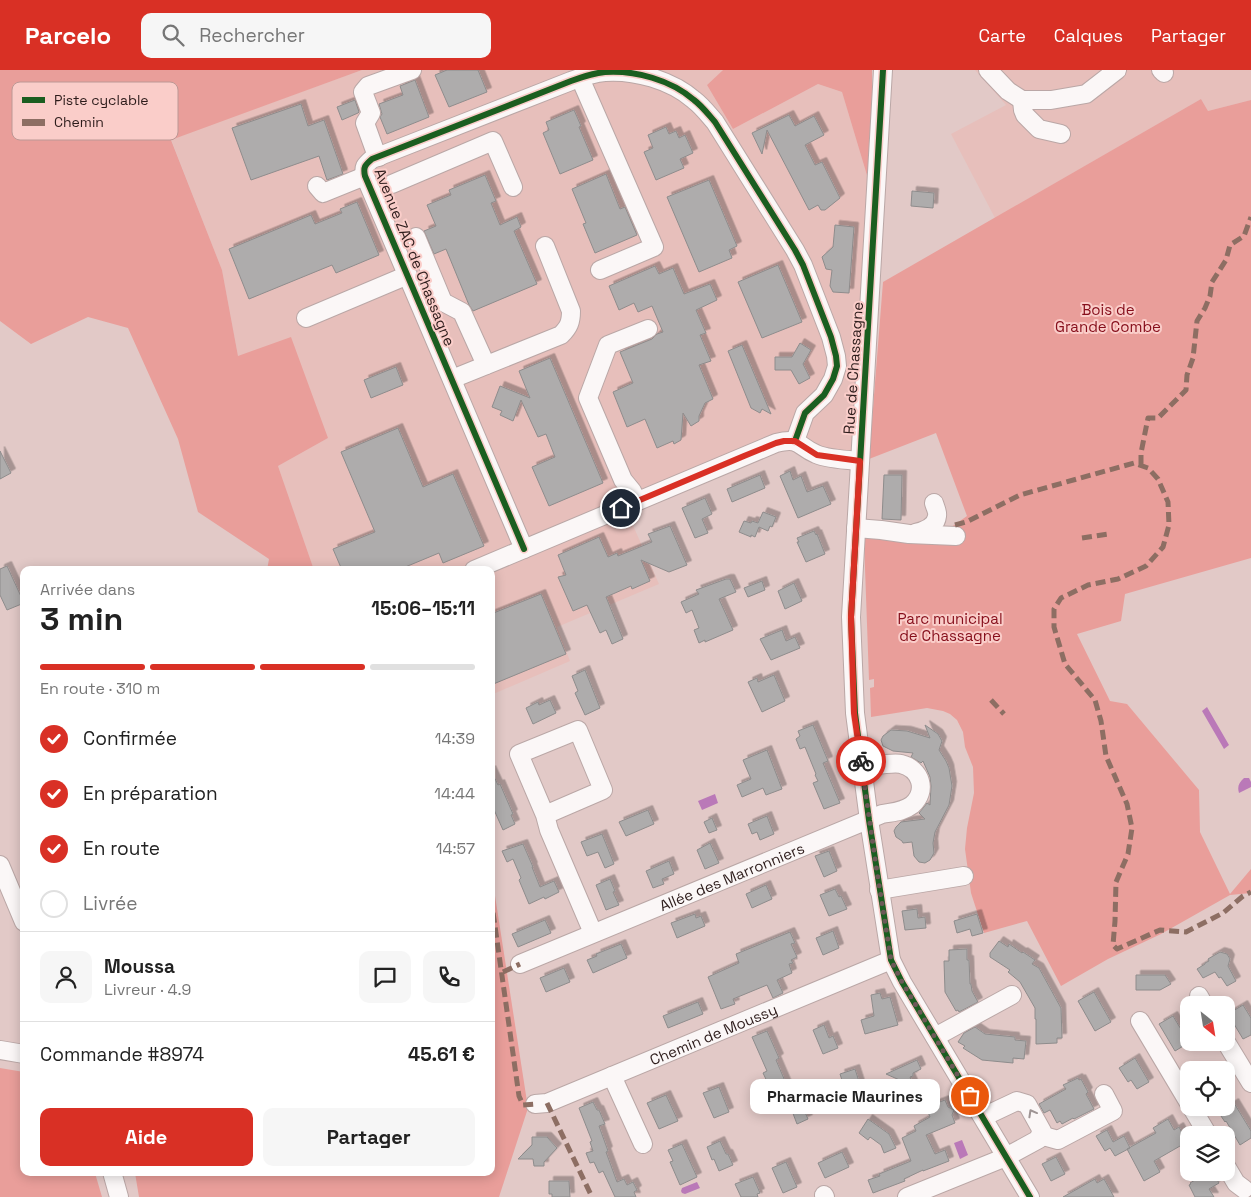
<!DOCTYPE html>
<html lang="fr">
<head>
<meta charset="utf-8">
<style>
  :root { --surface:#fff; --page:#f6f6f6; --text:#222; --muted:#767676; --line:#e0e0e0; --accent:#d93025 }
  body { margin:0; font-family:"Space Grotesk",sans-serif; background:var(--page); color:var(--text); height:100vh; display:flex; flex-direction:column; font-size:19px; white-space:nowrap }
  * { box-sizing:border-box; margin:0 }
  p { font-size:16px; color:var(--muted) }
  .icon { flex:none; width:28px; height:28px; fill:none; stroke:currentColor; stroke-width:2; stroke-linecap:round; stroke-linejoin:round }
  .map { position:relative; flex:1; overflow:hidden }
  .drawer { position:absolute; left:20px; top:496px; width:475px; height:610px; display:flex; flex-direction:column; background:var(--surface); border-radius:10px; box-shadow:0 2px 12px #0003 }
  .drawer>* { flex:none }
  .needle { width:32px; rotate:150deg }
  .tools { position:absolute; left:1180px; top:926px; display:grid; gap:10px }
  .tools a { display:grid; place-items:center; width:55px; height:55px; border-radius:10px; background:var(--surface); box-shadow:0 2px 12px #0003; font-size:25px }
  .pin { position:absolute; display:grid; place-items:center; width:42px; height:42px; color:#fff; margin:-21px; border:2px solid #fff; border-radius:50%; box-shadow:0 1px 5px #0007 }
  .courier { position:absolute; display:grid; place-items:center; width:50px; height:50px; margin:-25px; border:4px solid #d93025; border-radius:50%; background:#fff; color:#222; box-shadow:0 1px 6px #0007 }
  .bubble { position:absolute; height:35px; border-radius:10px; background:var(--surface); box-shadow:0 2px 12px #0003; font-size:16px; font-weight:800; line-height:35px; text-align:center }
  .headline em { font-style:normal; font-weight:800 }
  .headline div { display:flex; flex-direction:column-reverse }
  .headline { display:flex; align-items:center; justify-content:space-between; height:85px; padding:0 20px }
  h1 { font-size:32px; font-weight:800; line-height:38px }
  .bar { display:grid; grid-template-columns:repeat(4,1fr); gap:8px 5px; align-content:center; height:60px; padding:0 20px }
  .bar i { height:6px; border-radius:4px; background:var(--line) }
  .bar .selected { background:var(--accent) }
  .bar p { grid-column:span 4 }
  .line { display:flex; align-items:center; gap:12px; padding:0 20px; border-top:1px solid var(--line) }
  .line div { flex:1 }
  .round { display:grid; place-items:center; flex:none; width:52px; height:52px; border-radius:10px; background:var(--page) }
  ol { padding:0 20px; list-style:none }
  li { display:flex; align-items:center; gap:15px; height:55px }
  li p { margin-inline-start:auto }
  li .icon { padding:5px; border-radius:50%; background:var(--accent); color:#fff; stroke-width:4 }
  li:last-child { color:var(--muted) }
  li i { width:28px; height:28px; border:2px solid var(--line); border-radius:50% }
  .cta { display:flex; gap:10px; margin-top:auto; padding:10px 20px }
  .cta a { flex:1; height:58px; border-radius:10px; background:var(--accent); color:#fff; font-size:20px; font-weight:800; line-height:58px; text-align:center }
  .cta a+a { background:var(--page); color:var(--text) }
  header { display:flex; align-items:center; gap:30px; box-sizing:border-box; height:70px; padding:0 25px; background:var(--accent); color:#fff }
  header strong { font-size:24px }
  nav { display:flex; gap:28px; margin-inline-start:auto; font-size:18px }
  .search { width:350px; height:45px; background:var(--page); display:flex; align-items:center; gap:12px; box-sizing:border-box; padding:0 18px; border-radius:10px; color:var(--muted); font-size:19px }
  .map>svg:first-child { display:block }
</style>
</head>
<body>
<header>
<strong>Parcelo</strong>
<div class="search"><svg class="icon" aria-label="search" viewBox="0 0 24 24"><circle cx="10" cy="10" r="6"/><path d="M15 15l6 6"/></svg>Rechercher</div>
<nav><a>Carte</a><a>Calques</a><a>Partager</a></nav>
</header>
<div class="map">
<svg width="1251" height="1127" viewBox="0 0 1251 1127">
  <defs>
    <filter id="shadow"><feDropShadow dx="4.5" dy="-4.5" stdDeviation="0" flood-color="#0004"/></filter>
  </defs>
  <rect width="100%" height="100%" fill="#e2c9c7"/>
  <path fill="#e7bfbb" d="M362,0H723L707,15L733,59L818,14L842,22L869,112L853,397L785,374L627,442L659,514L557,557L570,591L491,625V500H314L278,396L328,368L238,286L222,200L171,69Z
    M975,0H1251V30L1208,41L1201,29L995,148L951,64L1006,35Z"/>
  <path fill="#e99e9a" d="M0,0H362L171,70L222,200L238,286L291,267L328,368L278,396L314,500H267L269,489L198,442L178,369L128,258L88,247L31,274L0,251Z
    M723,0H872V24L869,112L842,22L818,14L733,59L707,15Z
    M1201,29L1208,41L1251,30V488L1125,524L1121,551L1077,564L1110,631L1127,634L1199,720L1200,762L1230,824L1251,799V823L1230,825L1161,864L1108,889L1061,916L1027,851L984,863L971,823L965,779L967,758L974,723L973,697L965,677L963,662L957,650L950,644L943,641L927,638L871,647L870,618L874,617V609L869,610L864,470L867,466L950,458L967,446L936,363L869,389L883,212Z
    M491,800L528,1038L499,1127H139L135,1103L491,1102Z
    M0,998L24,1002V1102L95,1103L102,1127H0Z"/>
  <path fill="#ba79b8" d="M1207,637L1229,675L1224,679L1202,641Z
    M1244,708H1249L1251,712V717L1239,723C1237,716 1239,713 1244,708Z
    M715,724L718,733L702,740L698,731Z
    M962,1070L968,1085L960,1089L954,1073Z
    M697,1112L700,1118L685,1124L682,1123L681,1121L682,1118Z"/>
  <path fill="#aeacac" stroke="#8e8c8c" filter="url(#shadow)" d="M447,0H478L487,22L449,37L435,5Z
    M415,10L429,47L387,64L380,47L382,44L379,34L403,25L400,16Z
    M355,30L359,42L358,43L342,50L337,37Z
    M301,34L308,56L324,50L343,104L327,110L319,86L251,110L232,58Z
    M574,40L581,56L579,57L593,90L560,104L543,63L549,60L546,52Z
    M789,45L795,56L814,46L824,65L805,75L815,95L822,92L840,128L825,140H821L818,135L809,140L767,60L762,84L752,63Z
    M666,57L669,64L676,61L679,68L685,65L693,83L680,89L684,98L656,110L644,82L653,78L648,65Z
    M606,104L620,139L625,137L637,165L595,183L583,154L586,153L572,119Z
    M485,105L496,131L491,133L500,155L517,147L521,157L514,161L537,214L473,241L469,235L446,179L434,184L424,161L436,156L427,135L451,125L449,120Z
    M709,110L737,176L729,180L732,188L699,202L667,127Z
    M912,121L934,123L933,138L911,136Z
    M357,132L379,185L336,203L332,195L249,229L229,179L311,145L315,154L342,143L340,139Z
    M835,155L854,157L849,223L833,222L830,216L832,200L826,199L822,187L833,177Z
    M778,195L802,252L762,268L738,212Z
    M655,196L659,204L673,198L684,224L710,214L717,230L696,240L706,263L700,265L711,291L699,295L713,329L705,333L699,346V351L691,356L683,343L681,370L674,374L673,371L657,378L645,349L627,357L613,322L633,313L620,282L652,269L657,264L663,262L652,236L638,242L634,233L619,240L609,216Z
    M800,273L811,280L803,294L810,308L799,314L791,300H775V287H792Z
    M742,275L771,344L762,339L760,343L751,338L728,281Z
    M550,288L603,413L549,436L532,397L555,387L546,364L538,367L521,330L513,351L500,345L502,341L492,337L500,316L530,328L519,301Z
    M396,297L403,315L371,328L364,310Z
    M398,358L423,417L453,404L484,476L443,493L439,483L398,500H342L333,479L375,462L341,382Z
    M0,381L11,403L0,409Z
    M790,401L793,410L801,406L807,422L823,416L831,434L798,448L780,406Z
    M760,405L765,418L732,432L727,419Z
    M884,405H902L901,450L882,449Z
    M705,428L712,444L702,449L708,463L695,468L682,438Z
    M763,442L776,447L772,457L770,456L768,461L759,457L755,467L751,465V467L739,462L744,451L751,453L752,451L758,453Z
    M670,456L687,495L669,502L641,490L650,511L632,519L631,516L606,527L623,569L612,574L606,560L600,563L587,535L573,541L558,507L566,505L558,485L599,467L608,487L617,483L618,486L652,472L648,464Z
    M814,461L816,465L817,464L825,484L806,492L797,472H799L797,468Z
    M7,496L24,533L7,540L0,525V499Z
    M726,509H730L736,522L719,529L733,560L705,572V570L699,573L694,560L699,558L692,540L686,543L681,532L699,524L696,520Z
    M762,511L765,520L748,527L744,518Z
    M794,513L802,531L785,539L778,521Z
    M541,524L566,584L491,615V544Z
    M782,560L786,571L795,567L800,578L771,590L760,569Z
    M585,600L600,638L585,645L575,623L578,621L572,606Z
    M774,605L785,631L762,642L748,612L757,608L758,612Z
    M550,630L556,643L533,654L526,638L538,632L539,635Z
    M813,655L828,691L823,693L840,733L824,739L813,713L818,711L815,705L816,704L805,677L800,679L796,669L800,666L798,661Z
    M925,655L938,664L942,671L939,680L946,691L949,698L952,716L949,735L935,762L933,773L934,783L930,790L925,793L919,792L914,786L912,772L903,773L902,771L896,767L894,761L896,757L901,752L925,749L919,743L927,733L930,735L931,716L930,707L923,691L921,693L911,687L913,683L893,681L883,676L881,670L883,666L891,660L907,661L930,668Z
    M767,680L782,719L766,725L763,718L742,727L737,715L751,709L743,690Z
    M491,700L498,715L500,714L513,744L511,745L515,754L503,760L491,733Z
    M648,740L654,754L626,766L619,752Z
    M767,746L774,764L760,770L757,762L752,764L748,754Z
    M712,748L717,760L709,763L704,752Z
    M602,764L614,794L605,798L598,782L587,786L581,772Z
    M710,773L719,793L705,799L697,780Z
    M523,774L533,797H532L540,817L554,811L559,822L545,829L544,827L529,834L519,810L521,808L513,789L507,792L502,781Z
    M829,781L837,801L824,807L815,786Z
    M669,791L674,804L662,809L664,814L653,818L646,801Z
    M610,809L615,821L613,822L619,835L606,840L596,815Z
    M766,815L772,829L752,838L746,824Z
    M835,819L839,827L841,826L847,839L829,846L820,825Z
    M917,839L918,848L925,847L926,858L905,860L902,841Z
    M695,844L696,848L701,846L705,856L677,868L671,853Z
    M977,844L983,863L972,866L970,859L957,863L954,851Z
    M545,850L551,863L518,877L512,864Z
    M833,861L839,878L823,885L816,868Z
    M790,862L795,873L791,874L797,887L791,890L793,893L789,894L792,903L777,910L783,923L773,928L767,915L733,929L735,934L721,939L708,907L739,893L736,884Z
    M999,871L1008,877L1009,874L1022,883L1023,882L1035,890L1032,894L1039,898L1061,938L1062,968H1057V973L1036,974V949H1035V938L1020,912L1008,902L1010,900L990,887V883Z
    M621,874L627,888L593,903L587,890L597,886L596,884Z
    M967,879V890H969L970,914H971L972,921L978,932L959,942L958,940L956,941L945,922L944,891H949V880Z
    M1220,882L1227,884L1230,889L1228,896L1236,911L1227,916L1221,907L1219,908L1215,902L1203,908L1197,899L1205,894V893L1209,891L1208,889Z
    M564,898L570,912L546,922L540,908Z
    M1136,905H1165L1171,914L1160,920H1136Z
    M1094,922L1111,952L1095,961L1078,931Z
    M880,923L882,929L890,927L898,955L865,964L861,950L874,946L871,925Z
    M698,932L703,944L668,958L663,946Z
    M1243,935L1251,948V965L1243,969L1228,944Z
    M1173,946L1182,961L1184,960L1189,968V972H1190L1175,981L1159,954Z
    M824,955L829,968L833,966L838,978L823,984L813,960Z
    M975,957L985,964L1015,967V970L1026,971L1024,989L1013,988V993L982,990L963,978L965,976L958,972L964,963Z
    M767,961L779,988L776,990L788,1018L773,1024L763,1003L767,1001L752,967Z
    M1135,988L1149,1012L1137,1019L1131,1010L1128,1012L1119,998Z
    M917,990L921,999L913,1003V1006L910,1007L915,1018L905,1022L901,1013L904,1012L886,1004Z
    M855,999L863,1024L873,1021L877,1034L865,1037L863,1029L849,1033L840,1004Z
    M1078,1008L1079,1010L1081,1009L1088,1022L1086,1024L1094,1039L1074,1049L1073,1048L1062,1054L1060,1051L1057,1053L1050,1040L1044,1043L1039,1034L1066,1019L1063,1015Z
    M719,1017L729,1042L714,1048L703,1023Z
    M666,1025L678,1051L659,1059L647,1033Z
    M799,1029L808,1049L797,1054L789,1033Z
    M945,1030L948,1037L954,1040L952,1045L955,1053L926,1065L935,1084L945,1080L949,1091L923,1101V1100L904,1109L905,1111L873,1123L868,1110L880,1106L879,1104L911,1091L902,1068L916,1061L914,1056L930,1047L926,1037Z
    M593,1032L597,1040H599L605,1054L599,1056L608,1081L606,1082L617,1112L624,1109L627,1115L633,1112L637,1120L634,1122L636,1127H615L603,1101L599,1103L594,1092L590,1093L586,1083L593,1081L590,1072L592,1071L579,1038Z
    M1234,1033L1251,1061V1068L1240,1075L1226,1051L1225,1052L1219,1043Z
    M868,1049L889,1064L896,1078L884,1083L881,1075L870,1067L868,1070L859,1063Z
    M1168,1049L1174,1060L1179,1057L1187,1072L1154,1091L1160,1102L1144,1111L1127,1079L1156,1063L1153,1058Z
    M1107,1060L1113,1072L1124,1066L1130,1078L1115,1086L1110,1078L1105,1081L1096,1066Z
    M532,1067H547L557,1078L544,1092V1096H534L533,1089H518L532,1075Z
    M720,1071L726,1084H728L733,1095L719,1101L714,1089L712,1090L707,1077Z
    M682,1074L697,1107L680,1115L670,1092L673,1091L668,1080Z
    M842,1082L849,1097L825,1108L818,1093Z
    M1056,1087L1065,1104L1051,1111L1042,1094Z
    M786,1092L797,1117L783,1123L772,1098Z
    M1213,1103L1219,1113L1209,1119L1214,1127H1195L1189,1115L1191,1114L1190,1113L1202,1106L1203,1109Z
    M753,1107L760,1123L757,1124L758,1127H741L735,1114Z
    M1095,1109L1097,1113L1104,1109L1114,1127H1063Z
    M549,1111H569L570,1127H552V1124H549Z"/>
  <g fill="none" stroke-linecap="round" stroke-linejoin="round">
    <defs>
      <g id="minor">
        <path d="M883,0L851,547L855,643L869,750L891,890L902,912L1030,1127"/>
        <path d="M988,0L1008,21L1022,30H1051L1086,24L1117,0"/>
        <path d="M1161,0L1164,3"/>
        <path d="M580,8L654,177L600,200"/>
        <path d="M1022,30L1023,40L1025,45L1039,59L1061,64"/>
        <path d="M379,87L374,78L365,53L371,43L363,22L368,16L412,0"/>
        <path d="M392,114L493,71L513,117"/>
        <path d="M317,116L323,123L365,106"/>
        <path d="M416,167L443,232L462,242L486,295"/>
        <path d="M306,248L408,205"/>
        <path d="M452,309L561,265C569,257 571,252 571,241L545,176"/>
        <path d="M637,431L632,421L623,410L588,328L608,275L648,259"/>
        <path d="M856,458L881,460L909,464L956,466"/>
        <path d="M915,463C924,461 936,457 937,446C938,442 935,437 934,433"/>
        <path d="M524,479L365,106C363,97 365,95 372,89L571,11C582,7 593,3 605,2C635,0 671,10 694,30C702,36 708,44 715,52L795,180L803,195L831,267L836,286L837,296L833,309L824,325L805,343L795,371"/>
        <path d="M474,500L776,373C801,367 797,376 816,384C827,389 847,390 860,391"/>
        <path d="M545,745L603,720L578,660L519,684L545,745L549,760L593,863"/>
        <path d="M0,795L24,852"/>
        <path d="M879,820L964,806"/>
        <path id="s1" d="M520,894L882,744C892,742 903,742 912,735C928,721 921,699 901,694C893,692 872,696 862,697"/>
        <path d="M1199,926L1204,935"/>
        <path d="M1140,951L1189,1033"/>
        <path d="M935,967L1012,925"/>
        <path d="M1226,972L1251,1013"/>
        <path d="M0,980L24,984"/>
        <path d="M612,1006L643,1074"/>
        <path id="s2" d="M535,1034L547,1033L891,890"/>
        <path d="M1192,1038L1208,1065"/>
        <path d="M1040,1065L1058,1070L1113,1041L1104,1024"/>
        <path d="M1226,1096L1236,1113L1244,1119"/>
        <path d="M112,1102L119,1127"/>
        <path d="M824,1125L825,1127"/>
        <path d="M907,1127L1006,1087L1039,1069L1042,1061L1027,1034L1017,1031L983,1047"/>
      </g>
    </defs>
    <use href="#minor" stroke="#baa7a6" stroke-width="20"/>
    <use href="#minor" stroke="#fbf7f7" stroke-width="18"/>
    <path stroke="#8d6e63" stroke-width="5" stroke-dasharray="10 5" stroke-linecap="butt" d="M1141,395V383L1148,348H1158L1186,320L1187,305L1193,288L1197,251L1205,238L1210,226L1212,212L1226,190L1230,175L1244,166L1251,147
      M955,455L966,452L1020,425L1134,393L1148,398L1158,409L1168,432L1169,455L1163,477L1146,496L1118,509L1088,515L1061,528L1054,539V557L1065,594L1095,630L1101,651L1106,686L1127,734L1132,758L1128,784L1116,812L1115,851L1113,875L1117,879L1160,860L1186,862L1223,843L1243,826L1251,822
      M1082,468L1108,464
      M991,630L1004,644
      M491,828L519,1026L523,1035L535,1034
      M503,902L520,894
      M547,1033L592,1127"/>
    <defs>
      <path id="cycleway" d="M883,0L851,547L855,643L869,750L891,890L902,912L1030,1127
        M524,479L365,106C363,97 365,95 372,89L571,11C582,7 593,3 605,2C635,0 671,10 694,30C702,36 708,44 715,52L795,180L803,195L831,267L836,286L837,296L833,309L824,325L805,343L795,371"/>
    </defs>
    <use href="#cycleway" stroke="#facdc9" stroke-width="9"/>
    <use href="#cycleway" stroke="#1b5e20" stroke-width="6"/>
  </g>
  <defs><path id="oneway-chevron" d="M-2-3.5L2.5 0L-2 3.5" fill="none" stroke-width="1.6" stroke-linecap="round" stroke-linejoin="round" transform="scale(1.25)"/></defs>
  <use stroke="#9e9494" href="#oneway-chevron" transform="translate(1032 1043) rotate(-119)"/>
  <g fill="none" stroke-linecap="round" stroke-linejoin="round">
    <path stroke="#6c5957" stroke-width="5" stroke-dasharray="0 9" d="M861,691L877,802L891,890L902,912L970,1026"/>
    <path stroke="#d93025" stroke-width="6" d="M621,438L744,386L776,373L784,371H795L817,385L860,391L851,547L854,643L861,691"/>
  </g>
  <g text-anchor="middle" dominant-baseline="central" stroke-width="4" stroke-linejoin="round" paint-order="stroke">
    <g font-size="15" fill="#2d1c1b" stroke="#facdc9">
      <text transform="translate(415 187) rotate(68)">Avenue ZAC de Chassagne</text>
      <text transform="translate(853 298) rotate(-86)">Rue de Chassagne</text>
      <text stroke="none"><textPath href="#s1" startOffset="229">Allée des Marronniers</textPath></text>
      <text stroke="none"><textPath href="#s2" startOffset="192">Chemin de Moussy</textPath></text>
    </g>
    <g font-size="15" fill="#860e1b" stroke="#facdc9">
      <text x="1108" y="239">Bois de<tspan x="1108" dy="17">Grande Combe</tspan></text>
      <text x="950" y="548">Parc municipal<tspan x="950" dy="17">de Chassagne</tspan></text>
    </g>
  </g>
  <rect x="12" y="12" width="166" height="58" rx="8" fill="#facdc9" stroke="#bc9895" stroke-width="1"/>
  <rect x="22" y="27" width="23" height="6" fill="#1b5e20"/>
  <rect x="22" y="49" width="23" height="7" fill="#8d6e63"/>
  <g font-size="14" fill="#2d1c1b">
    <text x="54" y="35">Piste cyclable</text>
    <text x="54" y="57">Chemin</text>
  </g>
</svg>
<div class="tools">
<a><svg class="needle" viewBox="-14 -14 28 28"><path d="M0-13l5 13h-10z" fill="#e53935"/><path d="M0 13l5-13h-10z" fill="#767676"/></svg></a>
<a><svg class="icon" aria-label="locate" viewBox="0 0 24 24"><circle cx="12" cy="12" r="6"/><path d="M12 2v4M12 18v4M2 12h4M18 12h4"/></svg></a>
<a><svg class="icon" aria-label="layers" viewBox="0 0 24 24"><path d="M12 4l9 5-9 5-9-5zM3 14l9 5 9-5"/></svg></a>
</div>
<div class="pin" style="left:970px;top:1026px;background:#ea580c"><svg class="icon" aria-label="bag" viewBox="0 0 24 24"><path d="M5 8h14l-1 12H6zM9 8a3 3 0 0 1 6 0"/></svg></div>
<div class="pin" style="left:621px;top:438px;background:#1f2937"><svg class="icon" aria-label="home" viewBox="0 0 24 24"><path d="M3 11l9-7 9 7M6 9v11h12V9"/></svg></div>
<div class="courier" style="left:861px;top:691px"><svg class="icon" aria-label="bike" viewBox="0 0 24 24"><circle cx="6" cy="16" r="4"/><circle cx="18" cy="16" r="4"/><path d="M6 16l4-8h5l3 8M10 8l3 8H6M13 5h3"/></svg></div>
<div class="bubble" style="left:750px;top:1009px;width:190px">Pharmacie Maurines</div>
<section class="drawer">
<div class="headline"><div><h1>3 min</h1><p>Arrivée dans</p></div><em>15:06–15:11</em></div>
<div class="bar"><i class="selected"></i><i class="selected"></i><i class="selected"></i><i></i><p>En route · 310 m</p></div>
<ol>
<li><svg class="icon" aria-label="check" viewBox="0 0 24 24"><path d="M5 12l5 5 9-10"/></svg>Confirmée<p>14:39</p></li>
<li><svg class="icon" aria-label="check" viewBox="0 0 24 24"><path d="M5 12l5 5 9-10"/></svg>En préparation<p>14:44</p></li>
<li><svg class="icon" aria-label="check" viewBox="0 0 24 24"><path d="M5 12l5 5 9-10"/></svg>En route<p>14:57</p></li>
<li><i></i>Livrée</li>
</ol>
<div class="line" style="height:90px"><a class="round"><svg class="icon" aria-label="person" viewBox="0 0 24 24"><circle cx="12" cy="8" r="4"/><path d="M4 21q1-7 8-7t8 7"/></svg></a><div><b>Moussa</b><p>Livreur · 4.9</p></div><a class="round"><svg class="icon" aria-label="chat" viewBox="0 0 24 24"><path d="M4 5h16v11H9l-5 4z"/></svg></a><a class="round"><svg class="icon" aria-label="phone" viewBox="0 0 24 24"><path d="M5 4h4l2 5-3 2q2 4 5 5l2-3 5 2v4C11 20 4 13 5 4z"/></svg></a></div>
<div class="line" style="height:65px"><div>Commande #8974</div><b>45.61 €</b></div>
<div class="cta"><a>Aide</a><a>Partager</a></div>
</section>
</div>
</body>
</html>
